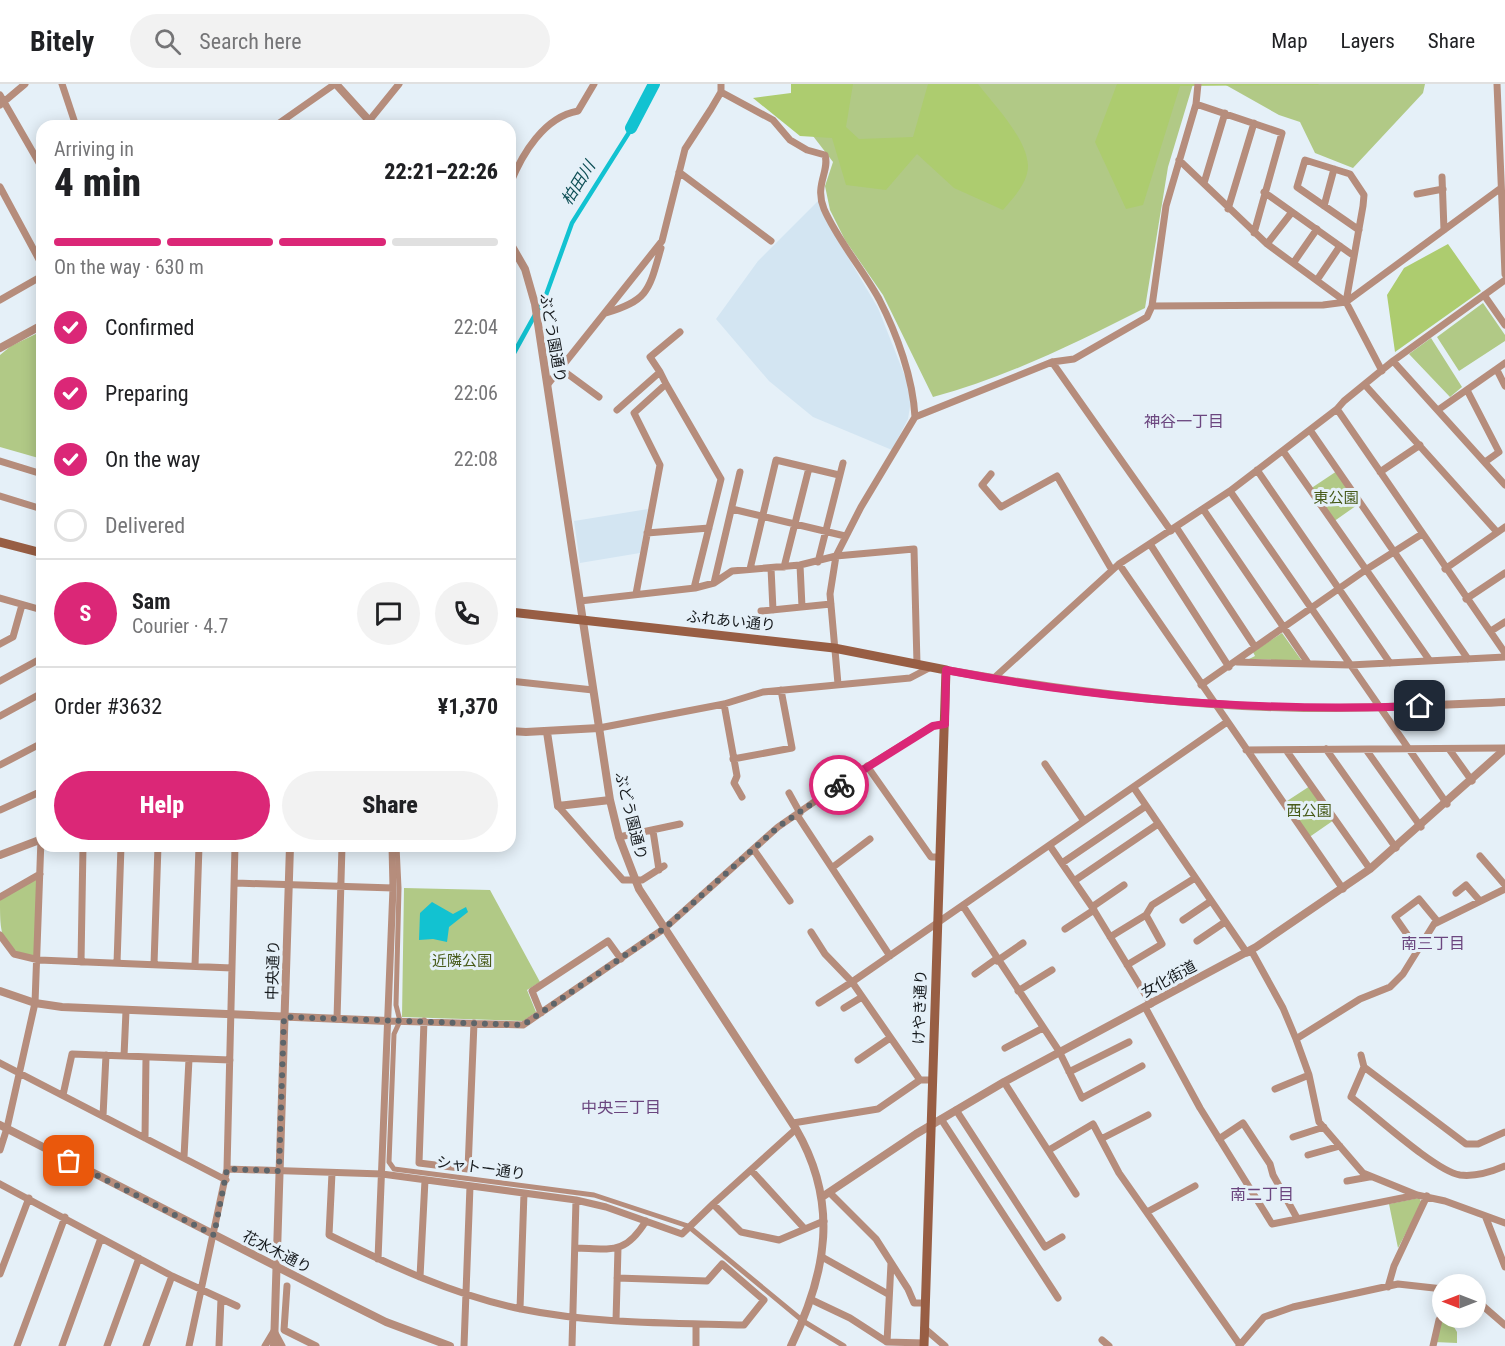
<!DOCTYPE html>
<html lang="en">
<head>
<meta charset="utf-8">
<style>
  :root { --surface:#fff; --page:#f2f2f2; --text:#202124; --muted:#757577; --line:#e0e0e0; --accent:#db2777 }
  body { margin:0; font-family:"Roboto Condensed","Noto Sans JP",sans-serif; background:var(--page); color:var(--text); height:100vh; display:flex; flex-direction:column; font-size:22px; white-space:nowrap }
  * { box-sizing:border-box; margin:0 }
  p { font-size:20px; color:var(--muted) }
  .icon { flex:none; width:33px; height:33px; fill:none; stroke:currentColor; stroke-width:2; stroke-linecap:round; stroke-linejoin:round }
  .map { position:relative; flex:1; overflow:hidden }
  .drawer { position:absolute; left:36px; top:36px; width:480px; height:732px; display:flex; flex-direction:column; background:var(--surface); border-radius:18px; box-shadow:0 3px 15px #0003 }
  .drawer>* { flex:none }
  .needle { width:39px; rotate:270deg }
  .fabs { position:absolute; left:1432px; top:1190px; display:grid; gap:12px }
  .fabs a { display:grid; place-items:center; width:54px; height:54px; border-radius:50%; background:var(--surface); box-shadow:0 3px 15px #0003; font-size:30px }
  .pin { position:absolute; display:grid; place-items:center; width:51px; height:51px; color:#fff; margin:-26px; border-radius:12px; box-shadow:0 3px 9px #0006 }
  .courier { position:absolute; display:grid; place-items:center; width:60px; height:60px; margin:-30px; border:4px solid #db2777; border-radius:50%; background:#fff; color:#222; box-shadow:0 2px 8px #0007 }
  .head em { font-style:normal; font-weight:800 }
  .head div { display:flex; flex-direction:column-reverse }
  .head { display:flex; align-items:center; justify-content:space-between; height:102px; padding:0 18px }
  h1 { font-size:39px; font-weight:800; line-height:45px }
  .bar { display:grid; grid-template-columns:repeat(4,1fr); gap:9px 6px; align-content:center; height:72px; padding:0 18px }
  .bar i { height:8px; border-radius:4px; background:var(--line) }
  .bar .current { background:var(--accent) }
  .bar p { grid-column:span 4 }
  .line { display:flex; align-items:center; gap:15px; padding:0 18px; border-top:2px solid var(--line) }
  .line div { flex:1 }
  .round { display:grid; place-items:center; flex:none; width:63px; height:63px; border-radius:32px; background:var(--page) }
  ol { padding:0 18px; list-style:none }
  li { display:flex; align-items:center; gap:18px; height:66px }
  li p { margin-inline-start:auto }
  li .icon { padding:6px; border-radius:50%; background:var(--accent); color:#fff; stroke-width:4 }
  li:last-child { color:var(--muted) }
  li i { width:33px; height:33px; border:3px solid var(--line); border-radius:50% }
  .button { display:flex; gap:12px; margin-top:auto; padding:12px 18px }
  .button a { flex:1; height:69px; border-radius:36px; background:var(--accent); color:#fff; font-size:24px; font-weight:800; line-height:69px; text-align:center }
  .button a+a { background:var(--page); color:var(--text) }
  header { display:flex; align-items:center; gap:36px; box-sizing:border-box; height:84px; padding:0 30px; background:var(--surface); border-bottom:2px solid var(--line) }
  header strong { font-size:28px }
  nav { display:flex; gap:33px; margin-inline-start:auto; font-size:21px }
  .search { width:420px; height:54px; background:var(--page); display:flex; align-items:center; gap:15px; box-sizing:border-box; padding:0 21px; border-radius:33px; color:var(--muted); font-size:22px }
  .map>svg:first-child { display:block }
</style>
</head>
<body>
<header>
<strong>Bitely</strong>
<div class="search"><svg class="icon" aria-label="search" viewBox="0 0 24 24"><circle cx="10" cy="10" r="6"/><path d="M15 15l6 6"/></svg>Search here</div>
<nav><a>Map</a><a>Layers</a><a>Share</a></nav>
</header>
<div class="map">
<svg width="1505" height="1262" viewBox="0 0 1505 1262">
  <rect width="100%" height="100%" fill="#e5f0f8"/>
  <path fill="#d3e5f2" d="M819,116L835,151L878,224L912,310L908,335L892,366L813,333L769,297L716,235L758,177Z
    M648,425L640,469L580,479L574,437Z"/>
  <path fill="#b1c986" d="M814,0H1193L1168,83L1145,224C1076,259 1007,293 933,313L883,211L845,156L830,126L825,102L833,78L803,39Z
    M1224,0H1425L1423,9L1353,84L1315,69L1300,38L1279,31Z
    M1483,219L1505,251V257L1459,287L1437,253Z
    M42,247V375L0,363V271L11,262Z
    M1431,254L1462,303L1450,313L1409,270Z
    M1337,387L1360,419L1333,438L1310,405Z
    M1282,549L1302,577L1249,575L1255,572L1253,568Z
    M1310,702L1334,736L1308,754L1284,719Z
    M40,790L39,876C0,865 0,854 0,813Z
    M404,804L490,806L540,898L527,906L536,928L523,937L402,933Z
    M1419,1114L1422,1119L1398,1164L1389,1120Z
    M1443,1233H1448L1457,1248V1259L1434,1258Z"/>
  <path fill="#adcc6f" d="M791,0H853L846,43L859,55L913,53L928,0H978C994,21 1027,54 1028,82C1028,99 1013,114 1003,126L954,104L917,70L886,106L846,101L832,54L800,52L753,14L791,9Z
    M1117,0H1318L1319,1L1180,2L1143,121L1126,125L1095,58Z
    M1448,160L1481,207L1395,268L1387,211L1404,184Z"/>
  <path fill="#12c2d1" d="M638,30L642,32L574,140L548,212L510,281V271L544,210L570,138Z
    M432,818L453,830L466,823L468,828L449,843L447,858L433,855L419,856L420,829Z"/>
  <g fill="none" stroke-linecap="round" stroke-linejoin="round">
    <path stroke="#12c2d1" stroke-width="12" d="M631,44L654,0"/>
    <path stroke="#b68d7c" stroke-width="5" d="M397,762L399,804L396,921L400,937L394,950L389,1078L394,1085L594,1111L688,1142L803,1237L844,1262"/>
    <path stroke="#b68d7c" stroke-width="7" d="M62,0L76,42
      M1497,0L1505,190
      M721,8L773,36L790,56L807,66L825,71C830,87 814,101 824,125C838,157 862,184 879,215C897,250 913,294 915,333
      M0,11L42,84
      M1196,20L1282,49L1254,149
      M0,21L25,0
      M369,37L399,0
      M275,42L335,0
      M1179,76L1267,160L1346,218L1382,287
      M679,88L771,157
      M1442,93L1444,146
      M1204,99L1225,29
      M510,100C522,70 544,33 578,27L594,0
      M0,103L42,181
      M1264,108L1354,172
      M1417,110L1443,105
      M1324,122L1334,85
      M1228,125L1254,39
      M1267,160L1292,128
      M1294,178L1317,145
      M1317,196L1340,162
      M1484,211L1505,241
      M0,216L42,192
      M1346,218L1363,122L1364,111L1350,90L1305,76L1297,103L1359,146
      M1152,222L1323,221L1346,218L1501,104
      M606,229C649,216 649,206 661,164
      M1393,277L1505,401
      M1052,278L1171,447
      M561,285L599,313
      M1497,286L1505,302
      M660,288L650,273L680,248
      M548,300L662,157L685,65L711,25L721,8V0
      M1365,301L1497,448
      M1467,306L1499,368L1485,378
      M1337,325L1505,569
      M617,326L660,288L667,302
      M1438,326L1505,279
      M1310,346L1468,575
      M1283,367L1430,577
      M0,377L42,390
      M1257,386L1390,579
      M1380,388L1420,361
      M991,390L982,401L1001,423L1057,392L1112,486
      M1230,407L1447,720
      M0,412L42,425
      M732,425L845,452
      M1203,425L1308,579
      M1176,443L1255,563
      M647,449L709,444
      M1150,460L1229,583
      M818,478L843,379
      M1119,480L1343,805
      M800,481L802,523
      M784,483L809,384
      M771,484L773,526
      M750,485L776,376L839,391
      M1445,485L1505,443
      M714,499L740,388
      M636,510L660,381L634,329L666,300L721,395L694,504
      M0,514L42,526
      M1466,515L1505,489
      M580,517L695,504L714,499L732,487L800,481L836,472L914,465L917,580
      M761,527L831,520
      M1491,547L1505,538
      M0,560L13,553L22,521
      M1237,578L1350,581L1505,573
      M994,594L1119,480L1230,407L1337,325L1344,317L1393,277L1505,196
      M0,597L42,574
      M510,597L593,606
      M838,600L830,510L836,472L861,423L915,333L1052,278L1074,275L1147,233L1152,222L1166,122L1196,20L1198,0
      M1201,601L1367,485L1422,450
      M724,620L737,692L734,699L742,713
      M0,632L42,609
      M599,644L724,620L763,608L910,594L931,583
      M1326,665L1396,764
      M1449,665L1472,697
      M1246,666L1505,664
      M1286,666L1370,785
      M1367,667L1421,743
      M733,675L792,664L781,606
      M1045,680L1084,737
      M0,681L42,659
      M867,682L931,773H940
      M1134,704L1247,869
      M789,709L800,729
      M558,722L623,796H642L664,782
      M0,726L42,707
      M797,731L890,872
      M653,747L659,786
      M619,753L680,740
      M1050,762L1092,823L1151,920
      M754,766L790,817
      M1480,772L1505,801
      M1062,779L1146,722
      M833,783L870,755
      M1074,797L1158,740
      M236,799L393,804
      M1456,809L1466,801L1480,817
      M0,813L40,790
      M963,822L1059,967L1082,1014L1142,982
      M1092,823L1124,801
      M1146,831L1152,821L1195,794
      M1183,836L1211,817
      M1065,845L1094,826
      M811,848L825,870L852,898L819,919
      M0,851L14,870L39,876L232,884
      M1110,853L1146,831L1162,860L1127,881
      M1197,857L1225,838
      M1251,866L1283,924L1296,955L1309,991L1319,1038L1363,1089L1417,1111L1445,1117L1505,1139
      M1418,866L1395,833L1419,815L1438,838
      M997,877L1023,859
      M81,878L83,762
      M117,879L121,762
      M154,880L158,762
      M195,882L199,762
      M975,890L996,875
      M1018,907L1052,886
      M1145,923L1200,1024L1272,1140L1417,1111
      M844,924L862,913
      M541,929L532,907L608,857L621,875
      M337,935L342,762
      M388,937L523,941L665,844L778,743L847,695L933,642L945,640
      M424,937L419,1079L468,1085L474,939
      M1296,955L1360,915L1390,903L1403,890L1434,840L1505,805
      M1005,964L1043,944
      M1361,971L1364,983
      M124,972L126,927
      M858,976L890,954
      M0,979L226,1096
      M1069,988L1129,958
      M920,996L852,898L1227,638
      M1004,998L1076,1110
      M1275,1005L1309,991
      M63,1011L72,970L230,976
      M956,1026L1045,1163L1062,1153
      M103,1032L106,971
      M941,1035L1058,1214
      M793,1039L878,1025L920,996H933
      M1505,1048L1478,1060H1466L1364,983L1351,1013C1374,1030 1435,1087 1460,1091C1475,1093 1491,1088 1505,1082
      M1293,1053L1324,1043
      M145,1054L146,973
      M1101,1055L1148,1031
      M1219,1055L1243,1039L1270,1080L1273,1091L1297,1134
      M0,1066L7,1044L35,919L41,755
      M1049,1066L1093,1040L1119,1089L1240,1261
      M1308,1071L1340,1062
      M184,1073L189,975
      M227,1085L382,1090L576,1116L606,1123L682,1150L713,1120L741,1148L779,1156L824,1137
      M751,1086L804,1144
      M332,1089L329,1151C390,1181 453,1211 521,1225C594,1240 670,1239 744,1241L764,1216L722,1180L707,1197L617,1194
      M1347,1097L1369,1093
      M0,1100L172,1192L237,1222
      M831,1110L876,1155L908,1205L914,1219H925
      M713,1120L796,1045
      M1147,1128L1195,1102
      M1486,1134L1505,1183
      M576,1164C612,1165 625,1171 646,1137
      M822,1173L888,1210
      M378,1175L393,804L392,762
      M0,1190L29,1114
      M420,1193L425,1096
      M287,1202L284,1246L316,1262
      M1388,1203L1394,1182L1427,1112
      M812,1216L850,1234L887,1258L924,1259
      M1476,1216L1505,1241
      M520,1225L524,1109
      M616,1237L618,1164
      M924,1244L945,1262
      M275,1249L282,1262
      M1102,1256L1109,1262
      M887,1258L891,1179
      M17,1262L65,1133
      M62,1262L101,1154
      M107,1262L139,1174
      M146,1262L172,1192
      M189,1262L227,1085L235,762
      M219,1262L221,1215
      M265,1262L274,1247
      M464,1262L470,1102
      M572,1262L576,1116
      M696,1262V1240
      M1239,1262L1264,1233L1293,1223L1398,1200L1443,1205
      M1433,1262L1439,1236L1443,1230"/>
    <path stroke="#b68d7c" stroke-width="8" d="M336,0L374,42
      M510,159L525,185L535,220L610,716L619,753L639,805L796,1045C839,1119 827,1188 791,1262
      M0,264L42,241
      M946,586C1064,607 1185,622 1304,624C1371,625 1438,621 1505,618
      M510,647L526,648L599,644
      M547,648L558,722L610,716
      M0,771L42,755
      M0,907L35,919L62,923L388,937
      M0,1041L342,1216L386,1238L450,1262
      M822,1113L916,1050L1004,998L1256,863L1370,785L1505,665
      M274,1262L290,762"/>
    <path stroke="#985e44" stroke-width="9" d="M0,458L42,469
      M510,528L834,564L946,586L924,1262"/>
  </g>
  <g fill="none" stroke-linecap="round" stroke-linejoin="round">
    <path stroke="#5e656a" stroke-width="6" stroke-dasharray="0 10.8" d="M69,1077L214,1151L227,1085L279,1087L284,933L523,941L665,844L778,743L839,701"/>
    <path stroke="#db2777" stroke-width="8" d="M839,701L933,642L945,640L946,586C1102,616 1261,628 1420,622"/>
  </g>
  <g text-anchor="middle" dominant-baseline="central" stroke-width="6" stroke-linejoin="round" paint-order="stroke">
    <g font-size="15" fill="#161a1d" stroke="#e5f0f8">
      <text transform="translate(553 254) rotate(80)">ぶどう園通り</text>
      <text transform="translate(731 537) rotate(6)">ふれあい通り</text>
      <text transform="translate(631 732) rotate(76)">ぶどう園通り</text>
      <text transform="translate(273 886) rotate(-88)">中央通り</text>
      <text transform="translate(1169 895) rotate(-28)">女化街道</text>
      <text transform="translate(920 923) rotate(-88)">けやき通り</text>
      <text transform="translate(481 1084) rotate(8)">シャトー通り</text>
      <text transform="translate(277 1168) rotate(27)">花水木通り</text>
    </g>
    <g font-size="15" fill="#475a19" stroke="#e5f0f8">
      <text x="1336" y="414">東公園</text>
      <text x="1309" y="727">西公園</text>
      <text x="462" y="877">近隣公園</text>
    </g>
    <g font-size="16" font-style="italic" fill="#0e4f56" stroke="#e5f0f8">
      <text transform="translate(578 99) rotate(-58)">柏田川</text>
    </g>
    <g font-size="16" fill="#6b467f" stroke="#e5f0f8">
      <text x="1184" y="337">神谷一丁目</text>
      <text x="1433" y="859">南三丁目</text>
      <text x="621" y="1023">中央三丁目</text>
      <text x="1262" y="1110">南二丁目</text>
    </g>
  </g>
</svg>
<div class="fabs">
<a><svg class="needle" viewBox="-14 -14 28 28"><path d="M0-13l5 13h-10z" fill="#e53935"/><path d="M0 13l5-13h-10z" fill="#757577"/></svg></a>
</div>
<div class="pin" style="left:69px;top:1077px;background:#ea580c"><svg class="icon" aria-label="bag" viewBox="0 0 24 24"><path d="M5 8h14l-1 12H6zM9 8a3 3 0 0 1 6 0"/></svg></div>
<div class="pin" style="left:1420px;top:622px;background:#1f2937"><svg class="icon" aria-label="home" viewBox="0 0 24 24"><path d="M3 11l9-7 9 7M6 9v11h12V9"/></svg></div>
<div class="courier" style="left:839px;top:701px"><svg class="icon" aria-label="bike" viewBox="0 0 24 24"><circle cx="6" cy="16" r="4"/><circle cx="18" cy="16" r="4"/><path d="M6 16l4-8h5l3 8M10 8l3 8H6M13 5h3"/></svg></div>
<section class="drawer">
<div class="head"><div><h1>4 min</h1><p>Arriving in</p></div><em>22:21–22:26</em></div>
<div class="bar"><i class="current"></i><i class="current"></i><i class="current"></i><i></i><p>On the way · 630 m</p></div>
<ol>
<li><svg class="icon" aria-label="check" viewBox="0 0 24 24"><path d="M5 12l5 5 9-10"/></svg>Confirmed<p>22:04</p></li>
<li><svg class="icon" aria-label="check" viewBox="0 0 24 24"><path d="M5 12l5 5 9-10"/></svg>Preparing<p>22:06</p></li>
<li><svg class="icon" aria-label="check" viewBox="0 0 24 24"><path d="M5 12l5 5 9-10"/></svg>On the way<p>22:08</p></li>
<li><i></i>Delivered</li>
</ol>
<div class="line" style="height:108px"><b class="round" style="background:var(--accent);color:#fff">S</b><div><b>Sam</b><p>Courier · 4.7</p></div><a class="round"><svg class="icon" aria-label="chat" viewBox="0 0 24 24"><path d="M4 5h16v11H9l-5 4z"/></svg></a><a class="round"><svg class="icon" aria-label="phone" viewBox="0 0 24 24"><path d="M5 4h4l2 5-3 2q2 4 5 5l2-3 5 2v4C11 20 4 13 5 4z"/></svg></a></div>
<div class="line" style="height:78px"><div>Order #3632</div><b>¥1,370</b></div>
<div class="button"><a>Help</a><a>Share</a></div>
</section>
</div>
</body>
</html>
